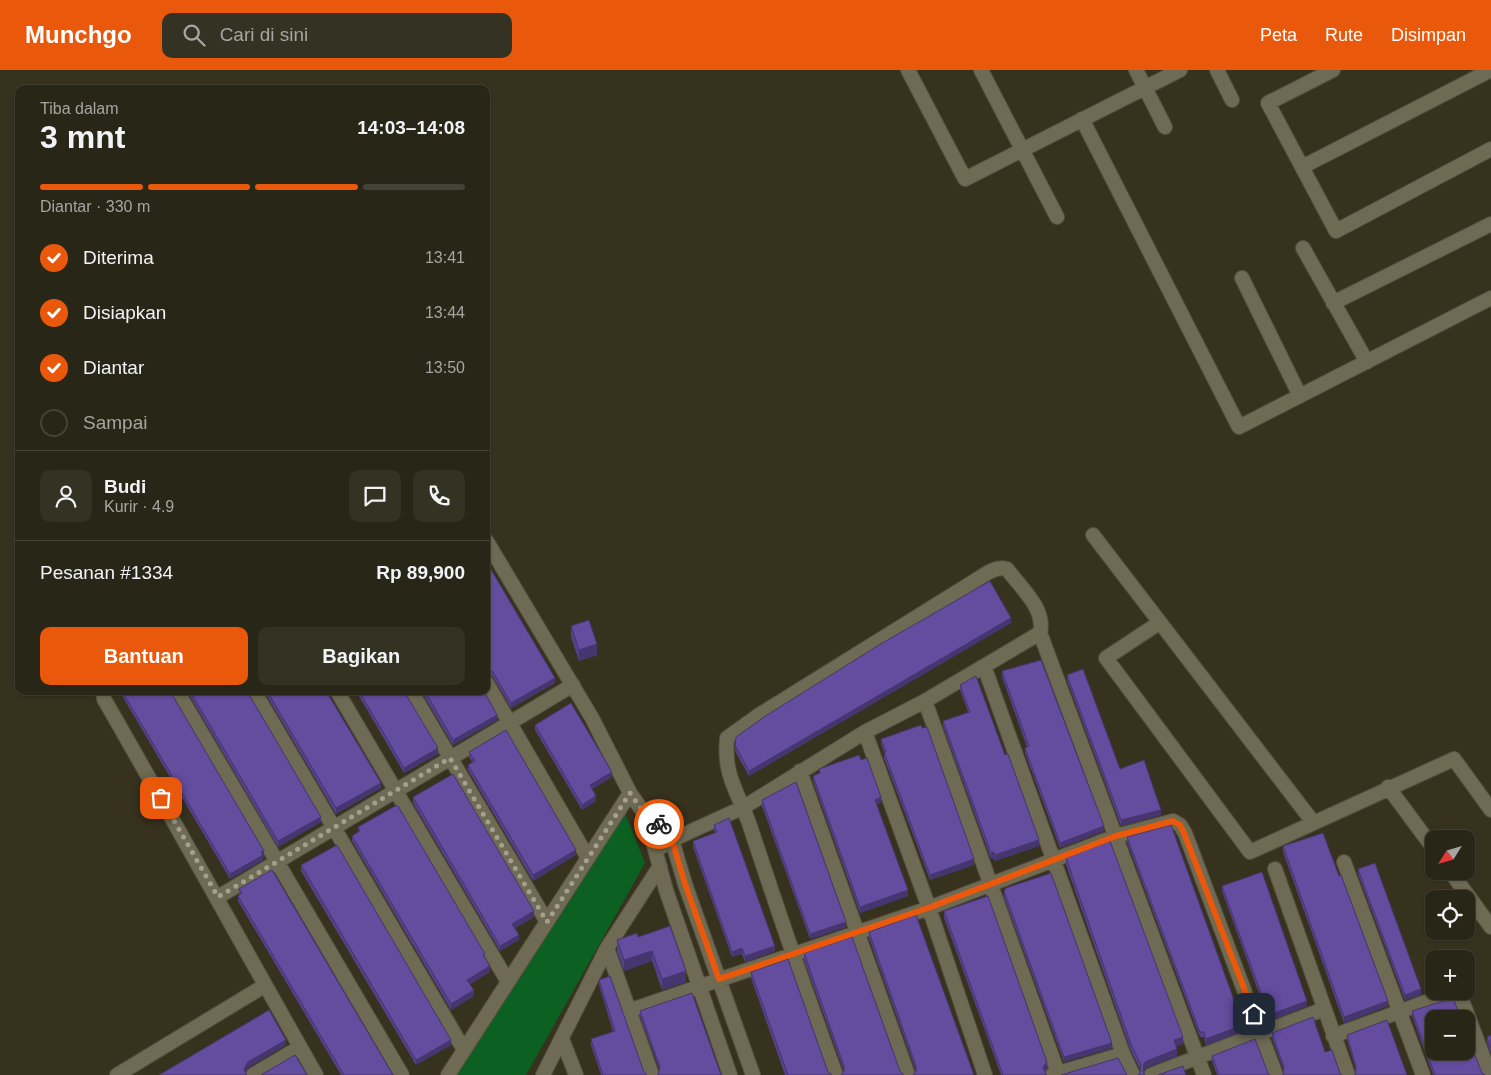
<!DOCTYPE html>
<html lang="id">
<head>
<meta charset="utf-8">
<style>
  :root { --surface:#282616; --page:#343223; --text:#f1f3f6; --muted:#a5a5a1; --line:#444335; --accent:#ea580c }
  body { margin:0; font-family:Arial,sans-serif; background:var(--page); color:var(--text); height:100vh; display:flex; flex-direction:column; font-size:19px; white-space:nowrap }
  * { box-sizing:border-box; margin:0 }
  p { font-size:16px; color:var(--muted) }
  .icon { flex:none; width:28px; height:28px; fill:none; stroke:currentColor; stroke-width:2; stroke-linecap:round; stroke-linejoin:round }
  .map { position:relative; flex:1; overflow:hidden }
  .details { position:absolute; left:15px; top:15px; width:475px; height:610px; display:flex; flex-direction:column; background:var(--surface); border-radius:10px; box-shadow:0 1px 4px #0004,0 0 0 1px var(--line) }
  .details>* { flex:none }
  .needle { width:32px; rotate:233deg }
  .tools { position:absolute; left:1425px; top:760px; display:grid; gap:10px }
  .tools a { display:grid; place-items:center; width:50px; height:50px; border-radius:10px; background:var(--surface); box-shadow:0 1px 4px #0004,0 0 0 1px var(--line); font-size:25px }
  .pin { position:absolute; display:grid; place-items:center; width:42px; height:42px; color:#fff; margin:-21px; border-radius:10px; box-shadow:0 2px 8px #0006 }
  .courier { position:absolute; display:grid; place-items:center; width:50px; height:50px; margin:-25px; border:4px solid #ea580c; border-radius:50%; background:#fff; color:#222; box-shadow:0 1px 6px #0007 }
  .summary em { font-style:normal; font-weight:600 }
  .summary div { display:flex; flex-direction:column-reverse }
  .summary { display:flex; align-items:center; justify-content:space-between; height:85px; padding:0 25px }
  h1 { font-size:32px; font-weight:600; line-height:38px }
  .bar { display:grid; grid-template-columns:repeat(4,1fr); gap:8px 5px; align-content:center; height:60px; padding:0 25px }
  .bar i { height:6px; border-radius:4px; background:var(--line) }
  .bar .selected { background:var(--accent) }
  .bar p { grid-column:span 4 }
  .line { display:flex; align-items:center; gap:12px; padding:0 25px; border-top:1px solid var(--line) }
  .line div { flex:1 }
  .round { display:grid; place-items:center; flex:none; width:52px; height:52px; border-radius:10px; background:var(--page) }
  ol { padding:0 25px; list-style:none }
  li { display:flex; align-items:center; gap:15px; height:55px }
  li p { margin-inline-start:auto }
  li .icon { padding:5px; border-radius:50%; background:var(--accent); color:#fff; stroke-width:4 }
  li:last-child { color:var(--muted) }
  li i { width:28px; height:28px; border:2px solid var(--line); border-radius:50% }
  .action { display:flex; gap:10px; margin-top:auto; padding:10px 25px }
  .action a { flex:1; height:58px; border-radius:10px; background:var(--accent); color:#fff; font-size:20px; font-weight:600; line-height:58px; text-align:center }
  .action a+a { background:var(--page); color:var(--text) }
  header { display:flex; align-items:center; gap:30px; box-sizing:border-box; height:70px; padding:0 25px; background:var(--accent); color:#fff }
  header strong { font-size:24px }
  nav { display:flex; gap:28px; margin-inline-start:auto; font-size:18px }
  .search { width:350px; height:45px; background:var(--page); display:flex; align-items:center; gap:12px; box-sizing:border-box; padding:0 18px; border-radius:10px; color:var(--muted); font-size:19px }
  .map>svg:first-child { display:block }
</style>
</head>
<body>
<header>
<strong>Munchgo</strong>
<div class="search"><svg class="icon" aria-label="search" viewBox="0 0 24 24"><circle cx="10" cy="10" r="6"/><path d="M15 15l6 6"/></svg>Cari di sini</div>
<nav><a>Peta</a><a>Rute</a><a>Disimpan</a></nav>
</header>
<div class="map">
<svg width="1491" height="1005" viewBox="0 0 1491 1005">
  <rect width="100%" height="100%" fill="#36321e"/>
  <path fill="#0c6021" d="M625,743L645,793L526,1005H451Z"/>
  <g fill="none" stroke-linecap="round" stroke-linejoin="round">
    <defs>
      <path id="minor" d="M908,0L965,109L1180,0
        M981,0L1057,147
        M1136,0L1165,57
        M1217,0L1232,30
        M1333,0L1268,33L1336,161L1491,79
        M1082,49L1239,357L1491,228
        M1302,97L1491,0
        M1303,178L1367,292
        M1242,208L1300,326
        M1333,233L1491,154
        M1093,465L1313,752
        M486,470L592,648L630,723L646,746L666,820L730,1005
        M1159,553L1106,588L1250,782L1454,689L1491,740
        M984,596L1123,984L1133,1005
        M486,612L588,788
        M103,621L104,629C176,754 245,880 316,1005
        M177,621L402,1005
        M254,621L464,980
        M337,621L508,912
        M411,621L547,852
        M925,631L1058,1003
        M865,662L929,838L985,1005
        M800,701L908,1005
        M1388,717L1434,779
        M646,746L665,758L672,770L685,814L753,1005
        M656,780L672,770L744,737L865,662L925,631L1040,563
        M1344,792L1423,1005
        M1275,799L1348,1005
        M1450,801L1491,857
        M218,827L573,615
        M607,878L652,1005
        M628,941L929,838L1116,766L1173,751L1180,755L1185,763L1276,1005
        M1333,966L1445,925L1456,924L1461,929L1465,938L1490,1005
        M562,969L576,1005
        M117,1005L264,916
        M253,1005L300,977
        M448,1005L630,723
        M543,1005L607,878L660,796
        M836,1005C806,923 778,841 751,759C740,724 723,708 727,668L759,645L989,502C995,499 1000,497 1007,499C1021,518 1046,539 1040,563L1204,1005
        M1052,1005L1123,984
        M1151,1005L1324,939"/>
    </defs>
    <use href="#minor" stroke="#53503e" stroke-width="16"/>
    <use href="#minor" stroke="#6e6a54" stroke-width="14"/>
  </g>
  <path fill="#564188" d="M486,491L555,613L511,638L493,607L486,603Z
    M1011,553L749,706L735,681L736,667Z
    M571,556L597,585L579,591L571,567Z
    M1002,601L1104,761L1060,778L1025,683V678L1027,677L1002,607Z
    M1067,605L1120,699L1161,745L1121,756L1067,610Z
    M960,615L1039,776L995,791L994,788L991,789L943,656V651L968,642L960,620Z
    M121,621H170L264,786L263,787V790L230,809L121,624Z
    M187,621H247L321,752L278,777Z
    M264,621H326L381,718L336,744Z
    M356,621H404L438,684L404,703Z
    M421,621H484L497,650L453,675Z
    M535,655L612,707L592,719L596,731L582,740L535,660Z
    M881,669L974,795L930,810L884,688V682L881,674Z
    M469,682L576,785L533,811L468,700V695L472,692L469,687Z
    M861,690L881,733L877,734L908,826L860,843L813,711V706L819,703V699Z
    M413,727L534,847L515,858L519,870L500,881L413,733Z
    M762,730L846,857L810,869L762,736Z
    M714,755L775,881L745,892L742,884L732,887L693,777V771L715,763L714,760Z
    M358,757L485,888L490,902L470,914L474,926L451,940L352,771V766L358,762Z
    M1127,767L1243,961L1206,975L1204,967H1200L1127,772Z
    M1283,776L1339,806L1388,936L1344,953L1283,782Z
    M1066,788L1183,974L1176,976L1177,986L1147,997L1144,1000V1002L1140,1003L1141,1001L1131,981L1066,795Z
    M301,795L451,975L416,995L301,801Z
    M1358,799L1421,925L1405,930L1358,804Z
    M1222,816L1307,936L1269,951L1222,821Z
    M239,819L393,1005H341L238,831V826L239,825Z
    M1004,821L1112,978L1064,992L1004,827Z
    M944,841L1047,998L1045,1001L1046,1005H1047H1001L944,848Z
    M869,862L974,1005L916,1001L869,868Z
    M638,867L686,912L662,920L652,891L624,901L617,881V870Z
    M804,883L900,1001H844L804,890Z
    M751,902L828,1002L832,1005H785L751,908Z
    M599,910L644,1002L647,1005H601L591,975V969L613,962L599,915Z
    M640,941L721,1005L660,1001L640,946Z
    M1412,941L1482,1003L1485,1005H1433L1412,946Z
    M1272,963L1325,982L1340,1003L1284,1001L1272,968Z
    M1347,965L1407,1005L1356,1000L1347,970Z
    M1491,965V984L1487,972V967Z
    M1212,986L1270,1005H1217L1212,991Z"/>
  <path fill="#46356f" d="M1011,548V553L749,706V701Z
    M597,574V585L579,591V580Z
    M555,608V613L511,638V633Z
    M497,645V650L453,675V670Z
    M438,678V684L404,703V698Z
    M612,702V707L590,721V715Z
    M381,713V718L336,744V738Z
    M596,726V731L582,740V735Z
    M881,727V733L875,735V730Z
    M1161,740V745L1121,756V750Z
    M321,747V752L278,777V771Z
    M1104,756V761L1060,778V773Z
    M1039,770V776L995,791V785Z
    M576,780V785L533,811V805Z
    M264,781V786L263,787V790L230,809V804Z
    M994,782V788L991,789V783Z
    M974,789V795L930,810V805Z
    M908,820V826L860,843V837Z
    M534,841V847L512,859V854Z
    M846,852V857L810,869V864Z
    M519,865V870L500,881V876Z
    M775,876V881L745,892V886Z
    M742,878V884L732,887V882Z
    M652,881V891L624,901V890Z
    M490,896V902L467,915V910Z
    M686,901V912L662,920V909Z
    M1421,919V925L1405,930V925Z
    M474,920V926L451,940V934Z
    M1307,931V936L1269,951V945Z
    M1388,931V936L1344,953V947Z
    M1243,955V961L1206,975V969Z
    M1183,967V974L1174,977V970Z
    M286,970V975L248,998L244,1005V999L248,992Z
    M451,970V975L416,995V990Z
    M1112,973V978L1064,992V987Z
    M1177,979V986L1147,997L1144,1000L1143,1005V1001L1144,993L1147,991Z
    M1047,992V998L1043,1003V997Z"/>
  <path fill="#644c9e" stroke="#46356f" d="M486,491L555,608L511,633L493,602L486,598Z
    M990,511L1011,548L749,701L735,675L736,667L764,647L879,575Z
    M589,550L597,574L579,580L571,556Z
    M1041,590L1104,756L1060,773L1025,678L1029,676L1002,601Z
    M1083,599L1120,699L1144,690L1161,740L1121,750L1067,605Z
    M976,606L1005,685L1008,684L1039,770L995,785L994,782L991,783L943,651L970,642L960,615Z
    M122,621H170L264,781L261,782L263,785L230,804Z
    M190,621H247L321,747L278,771Z
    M267,621H326L381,713L336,738Z
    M359,621H404L438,678L404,698Z
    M425,621H484L497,645L453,670Z
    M571,633L612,702L590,715L596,726L582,735L535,655Z
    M921,655L922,658L927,657L974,789L930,805L884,682H886L881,669Z
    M506,660L576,780L533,805L468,695L475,691L469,682Z
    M859,685L861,690L867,688L881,727L875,730L908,820L860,837L813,706L820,703L819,699Z
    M453,704L534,841L512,854L519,865L500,876L413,727Z
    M796,712L846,852L810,864L762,730Z
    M395,736H398L485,884L483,885L490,896L467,910L474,920L451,934L352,766L360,761L358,757Z
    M729,748L775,876L745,886L742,878L732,882L693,771L717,762L714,755Z
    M1171,755L1243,955L1206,969L1204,962H1200L1127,767Z
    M1323,763L1339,806L1341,805L1388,931L1344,947L1283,776Z
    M1110,771L1183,967L1174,970L1177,979L1147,991L1144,993L1143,1001L1145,1005H1138L1140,1003L1141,995L1131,974L1066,788Z
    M337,775L451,970L416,990L301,795Z
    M1375,793L1421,919L1405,925L1358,799Z
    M272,800L393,1005H344L238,826L242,823L239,819Z
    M1262,802L1307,931L1269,945L1222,816Z
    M1051,803L1112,973L1064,987L1004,821L1006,818Z
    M988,826L1047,992L1043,997L1046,1005H1047H1003L944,841Z
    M916,845L974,1005H913L916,1001V996L869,862Z
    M670,856L686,901L662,909L652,881L624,890L617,870L637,863L638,867Z
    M852,867L900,1001L904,1005H841L844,1001V996L804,883Z
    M788,889L828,1002L832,1005H788L751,902Z
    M610,906L644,1002L647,1005H603L591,969L615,961L599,910Z
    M692,923L721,1005H658L660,997L640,941Z
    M1453,928L1461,949H1434V981H1466V963L1482,1003L1485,1005H1435L1412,941Z
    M269,940L286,970L248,992L244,999L246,1004L247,1005H159Z
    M1313,947L1325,982L1332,980L1340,1003L1342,1005H1283L1284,997L1272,963Z
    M1387,950L1407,1005H1355L1356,997L1347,965Z
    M1491,965V978L1487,967Z
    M1255,969L1268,1003L1270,1005H1219L1212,986Z
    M295,985L307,1005H261Z
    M1118,988L1127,1005H1061Z
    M1183,996L1186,1005H1158Z"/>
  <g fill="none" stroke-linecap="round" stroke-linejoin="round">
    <path stroke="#a3a090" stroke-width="5" stroke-dasharray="0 9" d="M161,728L218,827L450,688L547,852L630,723L646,746L659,754"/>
    <path stroke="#ea580c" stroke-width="6" d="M659,754L672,770L685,814L719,909L928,838L1116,766L1173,751L1180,755L1184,763L1254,944"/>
  </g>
</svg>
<div class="tools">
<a><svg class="needle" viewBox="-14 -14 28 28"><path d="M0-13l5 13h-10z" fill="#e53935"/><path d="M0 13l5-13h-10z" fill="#a5a5a1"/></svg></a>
<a><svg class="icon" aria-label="locate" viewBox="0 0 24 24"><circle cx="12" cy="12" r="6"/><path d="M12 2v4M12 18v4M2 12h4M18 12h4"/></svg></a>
<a>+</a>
<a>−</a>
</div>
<div class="pin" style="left:161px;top:728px;background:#ea580c"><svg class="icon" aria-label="bag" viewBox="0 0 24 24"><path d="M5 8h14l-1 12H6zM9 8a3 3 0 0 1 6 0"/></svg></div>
<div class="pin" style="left:1254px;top:944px;background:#1f2937"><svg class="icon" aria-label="home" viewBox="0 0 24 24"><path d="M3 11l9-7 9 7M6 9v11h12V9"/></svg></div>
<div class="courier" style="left:659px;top:754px"><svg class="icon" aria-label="bike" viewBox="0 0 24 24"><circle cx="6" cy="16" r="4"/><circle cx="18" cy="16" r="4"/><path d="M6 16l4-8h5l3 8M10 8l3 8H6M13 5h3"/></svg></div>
<section class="details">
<div class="summary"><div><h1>3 mnt</h1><p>Tiba dalam</p></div><em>14:03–14:08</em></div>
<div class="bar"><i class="selected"></i><i class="selected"></i><i class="selected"></i><i></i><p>Diantar · 330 m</p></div>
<ol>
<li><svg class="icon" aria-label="check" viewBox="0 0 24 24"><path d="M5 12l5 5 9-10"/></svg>Diterima<p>13:41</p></li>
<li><svg class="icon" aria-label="check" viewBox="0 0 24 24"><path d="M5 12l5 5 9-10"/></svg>Disiapkan<p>13:44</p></li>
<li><svg class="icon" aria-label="check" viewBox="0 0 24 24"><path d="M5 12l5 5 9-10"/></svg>Diantar<p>13:50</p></li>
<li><i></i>Sampai</li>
</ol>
<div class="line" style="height:90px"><a class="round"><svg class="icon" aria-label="person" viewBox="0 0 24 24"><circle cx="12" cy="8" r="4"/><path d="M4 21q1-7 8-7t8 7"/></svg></a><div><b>Budi</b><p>Kurir · 4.9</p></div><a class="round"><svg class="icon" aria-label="chat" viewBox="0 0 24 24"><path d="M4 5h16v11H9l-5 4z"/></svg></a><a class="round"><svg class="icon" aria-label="phone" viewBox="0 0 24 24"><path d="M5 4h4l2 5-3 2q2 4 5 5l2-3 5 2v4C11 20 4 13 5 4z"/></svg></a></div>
<div class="line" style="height:65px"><div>Pesanan #1334</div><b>Rp 89,900</b></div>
<div class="action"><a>Bantuan</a><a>Bagikan</a></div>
</section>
</div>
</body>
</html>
